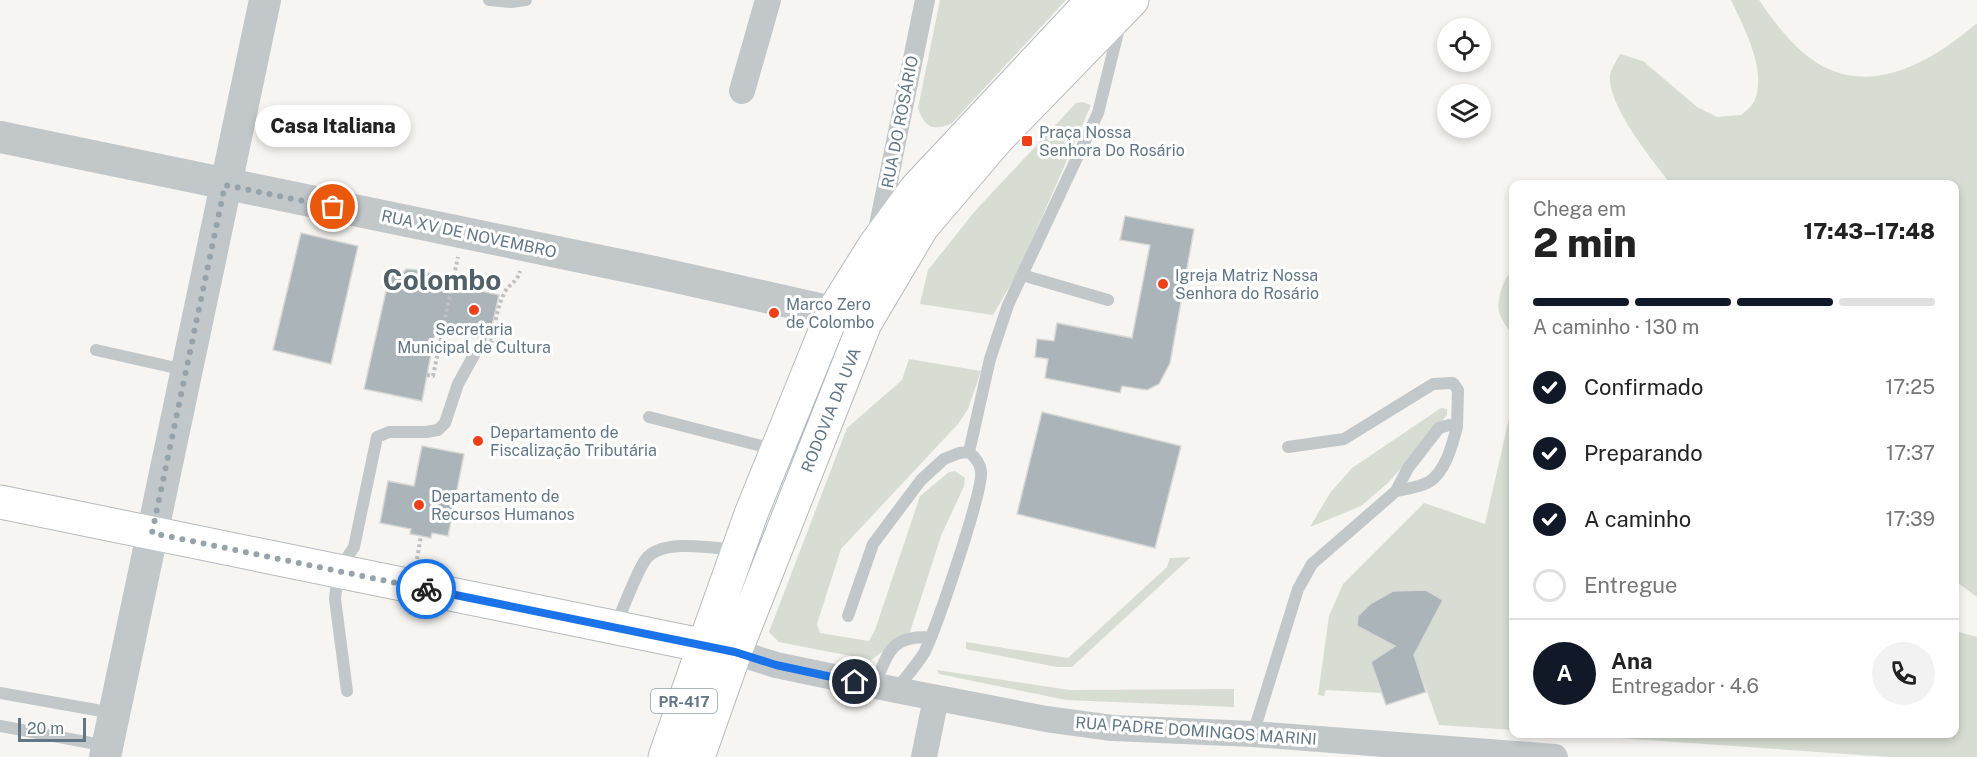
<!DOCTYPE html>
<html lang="pt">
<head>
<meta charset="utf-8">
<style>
  :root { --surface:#fff; --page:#f2f2f2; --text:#222; --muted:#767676; --line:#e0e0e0; --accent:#111827 }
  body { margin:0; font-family:"Public Sans",sans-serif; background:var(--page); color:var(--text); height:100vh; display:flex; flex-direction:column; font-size:22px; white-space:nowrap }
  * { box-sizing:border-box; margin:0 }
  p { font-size:20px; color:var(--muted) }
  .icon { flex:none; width:33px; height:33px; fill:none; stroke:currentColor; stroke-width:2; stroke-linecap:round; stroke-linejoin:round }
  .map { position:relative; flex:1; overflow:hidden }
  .side { position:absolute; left:1509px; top:180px; width:450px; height:558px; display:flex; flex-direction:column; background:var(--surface); border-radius:12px; box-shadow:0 3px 9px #0003 }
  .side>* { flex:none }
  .fabs { position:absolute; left:1437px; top:18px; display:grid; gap:12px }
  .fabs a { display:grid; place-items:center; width:54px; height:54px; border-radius:50%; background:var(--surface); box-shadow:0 3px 9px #0003; font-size:30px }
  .scale { position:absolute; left:18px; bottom:15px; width:68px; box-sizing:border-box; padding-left:6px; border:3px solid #627785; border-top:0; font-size:16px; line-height:21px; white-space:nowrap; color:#627785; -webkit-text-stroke:4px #fff; paint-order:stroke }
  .pin { position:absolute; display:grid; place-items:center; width:51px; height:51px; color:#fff; margin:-26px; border:3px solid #fff; border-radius:50%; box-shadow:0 2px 6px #0007 }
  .courier { position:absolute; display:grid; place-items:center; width:60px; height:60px; margin:-30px; border:4px solid #1a73e8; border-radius:50%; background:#fff; color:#222; box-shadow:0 2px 8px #0007 }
  .bubble { position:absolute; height:42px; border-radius:21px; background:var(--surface); box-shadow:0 3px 9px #0003; font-size:20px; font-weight:800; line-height:42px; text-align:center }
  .headline em { font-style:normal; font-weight:800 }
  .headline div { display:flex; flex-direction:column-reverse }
  .headline { display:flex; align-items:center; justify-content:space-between; height:102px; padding:0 24px }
  h1 { font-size:39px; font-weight:800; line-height:45px }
  .bar { display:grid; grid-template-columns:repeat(4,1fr); gap:9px 6px; align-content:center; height:72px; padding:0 24px }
  .bar i { height:8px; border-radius:4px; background:var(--line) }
  .bar .on { background:var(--accent) }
  .bar p { grid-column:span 4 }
  .line { display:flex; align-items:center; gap:15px; padding:0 24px; border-top:2px solid var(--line) }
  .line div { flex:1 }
  .round { display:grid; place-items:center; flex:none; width:63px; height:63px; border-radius:32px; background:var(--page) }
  ol { padding:0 24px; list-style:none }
  li { display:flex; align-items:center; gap:18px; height:66px }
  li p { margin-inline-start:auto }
  li .icon { padding:6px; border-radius:50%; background:var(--accent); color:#fff; stroke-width:4 }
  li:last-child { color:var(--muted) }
  li i { width:33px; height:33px; border:3px solid var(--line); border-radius:50% }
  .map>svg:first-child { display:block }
</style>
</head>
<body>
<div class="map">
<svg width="1977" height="757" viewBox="0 0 1977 757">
  <rect width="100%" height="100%" fill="#f6f5f1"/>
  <path fill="#d7ddd2" d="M940,0H1066L952,123C933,132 924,127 918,108Z
    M1731,0H1759C1777,26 1800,58 1831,70C1882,92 1939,56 1977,23V597L1955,581L1954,184H1671C1653,161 1607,105 1610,75C1611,69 1617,60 1620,54L1643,61L1697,107L1717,117L1741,115C1745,112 1751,107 1754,102C1768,71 1744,28 1731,0Z
    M1082,102L1091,105L1018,272L993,315L920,304L928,270L975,211L1076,103Z
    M1513,270V336C1509,330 1503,322 1500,315C1495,302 1503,278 1513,270Z
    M909,359L981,371L968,409L958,424L841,549L817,624L820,633L869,641L875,630L920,496L949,472L955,471L965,478L964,486L941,536L910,632L871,660L779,642L769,632L847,428L902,380Z
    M1513,401V730L1439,725L1414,655L1443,600L1426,590L1393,591L1395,646L1371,662L1383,693L1326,690L1324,696L1318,695L1329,616L1343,584L1424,503L1485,524Z
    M1441,408L1447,409V415L1389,482L1361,506L1310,527L1330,493L1352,468Z
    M1191,557L1072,667H1057L966,649V642L1068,658L1167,567L1170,558Z
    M1955,631L1977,637V757H1889L1562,734H1954Z
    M937,670L1070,690L1234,689V707L1066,700L939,674Z"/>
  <path fill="#abb4b9" stroke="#d7d7d4" stroke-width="1.5" d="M1125,216L1194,229L1170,363L1159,384L1147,390L1122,386L1120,393L1045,378L1048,359L1035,357L1037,339L1054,341L1057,323L1132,338L1150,245L1120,240Z
    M301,233L358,246L331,364L273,350Z
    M391,269L404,272L406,269L419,270L433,274V278L446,281V283L499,295L490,335L437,323L422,401L364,389Z
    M1042,412L1181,446L1155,548L1017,514Z
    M422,446L464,454L448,536L432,533L431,538L421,536L410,534L411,529L380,523L388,481L414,486Z
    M1426,590L1443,600L1414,655L1426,692L1386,705L1371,662L1395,646L1357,626L1358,616L1370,604L1393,591Z"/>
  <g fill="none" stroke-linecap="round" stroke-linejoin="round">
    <defs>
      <path id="secondary" d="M704,646L751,514L833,312L875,245L916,189L1093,0
        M735,652L865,323L922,227L998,138L1132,0"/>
      <path id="primary" d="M0,502L735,652L698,757
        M665,757L704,646"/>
    </defs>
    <use href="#secondary" stroke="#b4babe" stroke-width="35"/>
    <use href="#primary" stroke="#b5babd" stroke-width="35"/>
    <path stroke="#bec0c2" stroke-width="4" stroke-dasharray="3 3" stroke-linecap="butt" d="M437,327L492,341C495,325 497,307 504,294C508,284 517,283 520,271
      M427,375L433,376L458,257
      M417,559L421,536"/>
    <path stroke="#c2c7ca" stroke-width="12" d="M489,0L511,2L526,0
      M1022,275L1108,300
      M96,350L185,370
      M649,417L777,450
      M1288,447L1344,439L1433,384L1453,383L1458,390L1457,427
      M969,452L990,359L1008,305L1098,113L1120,24
      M848,616L873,544L921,480L944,459L959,453L969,452C975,457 980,463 981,471C984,489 935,633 924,653C916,666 905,678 896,690
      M615,627C623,610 636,572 646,559C662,538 713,548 736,550
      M874,686C889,653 889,636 930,637
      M347,691L335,599L338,571L354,547L377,437L389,432H426L438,430L445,423L458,384L474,355
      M0,693L113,713
      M0,726L107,746
      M1253,734L1298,589L1312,564L1396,491L1408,468L1439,428L1449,425L1457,427C1452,445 1446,471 1429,482C1420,487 1406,489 1396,491"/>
    <path stroke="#c2c7ca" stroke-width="20" d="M878,230L925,0"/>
    <path stroke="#c2c7ca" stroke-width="26" d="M742,91L768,0
      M735,652L776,665L896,690L1046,719L1112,728L1253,734L1555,757
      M924,757L936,698"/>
    <path stroke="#c2c7ca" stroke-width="32" d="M0,137L654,272L833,312L859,321
      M105,757L265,0"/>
    <use href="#secondary" stroke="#fff" stroke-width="33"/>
    <use href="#primary" stroke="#fff" stroke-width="33"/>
  </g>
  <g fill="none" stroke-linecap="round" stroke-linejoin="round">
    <path stroke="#96a3ab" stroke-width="6" stroke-dasharray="0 10.8" d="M333,207L225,185L152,533L426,589"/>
    <path stroke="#1a73e8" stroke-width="8" d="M426,589L735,652L776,665L855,682"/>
  </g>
  <g fill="#ef3f18" stroke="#fff" stroke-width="2">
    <rect x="1021" y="135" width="12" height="12" rx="3"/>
    <circle cx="1163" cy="284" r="6"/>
    <circle cx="474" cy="310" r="6"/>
    <circle cx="774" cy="313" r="6"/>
    <circle cx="478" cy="441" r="6"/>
    <circle cx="419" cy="505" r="6"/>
  </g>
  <g text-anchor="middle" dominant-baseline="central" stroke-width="6" stroke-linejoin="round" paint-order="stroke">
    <rect fill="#fff" stroke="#91a0aa" stroke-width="1.5" x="651" y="689" width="66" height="24" rx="4.5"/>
    <g font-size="15" font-weight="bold" fill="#627785">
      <text x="684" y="701">PR-417</text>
    </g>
    <g font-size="16" fill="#627785" stroke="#fff">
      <text transform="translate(900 122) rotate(-79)">RUA DO ROSÁRIO</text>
      <text transform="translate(469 234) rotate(12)">RUA XV DE NOVEMBRO</text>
      <text transform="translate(831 410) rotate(-68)">RODOVIA DA UVA</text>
      <text transform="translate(1196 731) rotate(4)">RUA PADRE DOMINGOS MARINI</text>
    </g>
    <g font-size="16" fill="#627785" stroke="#fff" text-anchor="start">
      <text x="1039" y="132">Praça Nossa<tspan x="1039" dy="18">Senhora Do Rosário</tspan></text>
      <text x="1175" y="275">Igreja Matriz Nossa<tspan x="1175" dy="18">Senhora do Rosário</tspan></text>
      <text x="786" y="304">Marco Zero<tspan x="786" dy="18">de Colombo</tspan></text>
      <text x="474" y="329" text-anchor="middle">Secretaria<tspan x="474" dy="18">Municipal de Cultura</tspan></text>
      <text x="490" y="432">Departamento de<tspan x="490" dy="18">Fiscalização Tributária</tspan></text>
      <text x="431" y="496">Departamento de<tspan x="431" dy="18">Recursos Humanos</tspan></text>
    </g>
    <g font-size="28" font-weight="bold" fill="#516069" stroke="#fff">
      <text x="442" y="279">Colombo</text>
    </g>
  </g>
</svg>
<div class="fabs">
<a><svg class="icon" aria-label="locate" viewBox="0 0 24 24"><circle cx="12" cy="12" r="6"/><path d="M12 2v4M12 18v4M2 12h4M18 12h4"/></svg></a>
<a><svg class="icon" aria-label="layers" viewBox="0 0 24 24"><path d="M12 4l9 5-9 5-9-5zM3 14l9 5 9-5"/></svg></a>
</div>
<div class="scale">20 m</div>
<div class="pin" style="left:333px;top:207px;background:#ea580c"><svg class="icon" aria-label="bag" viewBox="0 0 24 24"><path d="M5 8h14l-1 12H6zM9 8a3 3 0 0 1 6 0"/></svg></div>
<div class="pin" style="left:855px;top:682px;background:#1f2937"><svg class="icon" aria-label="home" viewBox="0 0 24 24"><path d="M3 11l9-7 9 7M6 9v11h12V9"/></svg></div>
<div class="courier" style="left:426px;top:589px"><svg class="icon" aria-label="bike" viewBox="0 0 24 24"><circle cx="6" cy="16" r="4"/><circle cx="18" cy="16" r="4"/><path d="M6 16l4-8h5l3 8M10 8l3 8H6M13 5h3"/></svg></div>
<div class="bubble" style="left:255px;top:105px;width:156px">Casa Italiana</div>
<section class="side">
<div class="headline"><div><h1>2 min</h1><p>Chega em</p></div><em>17:43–17:48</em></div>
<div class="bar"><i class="on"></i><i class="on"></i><i class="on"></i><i></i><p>A caminho · 130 m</p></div>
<ol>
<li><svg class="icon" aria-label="check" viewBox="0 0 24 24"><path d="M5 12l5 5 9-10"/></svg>Confirmado<p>17:25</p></li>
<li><svg class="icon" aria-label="check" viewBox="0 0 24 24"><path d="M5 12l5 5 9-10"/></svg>Preparando<p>17:37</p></li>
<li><svg class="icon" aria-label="check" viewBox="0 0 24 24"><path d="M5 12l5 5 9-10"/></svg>A caminho<p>17:39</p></li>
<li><i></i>Entregue</li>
</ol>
<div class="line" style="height:108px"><b class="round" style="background:var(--accent);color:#fff">A</b><div><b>Ana</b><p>Entregador · 4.6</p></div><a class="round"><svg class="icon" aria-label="phone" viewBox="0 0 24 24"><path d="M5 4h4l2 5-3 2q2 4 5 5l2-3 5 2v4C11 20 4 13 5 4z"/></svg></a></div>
</section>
</div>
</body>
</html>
